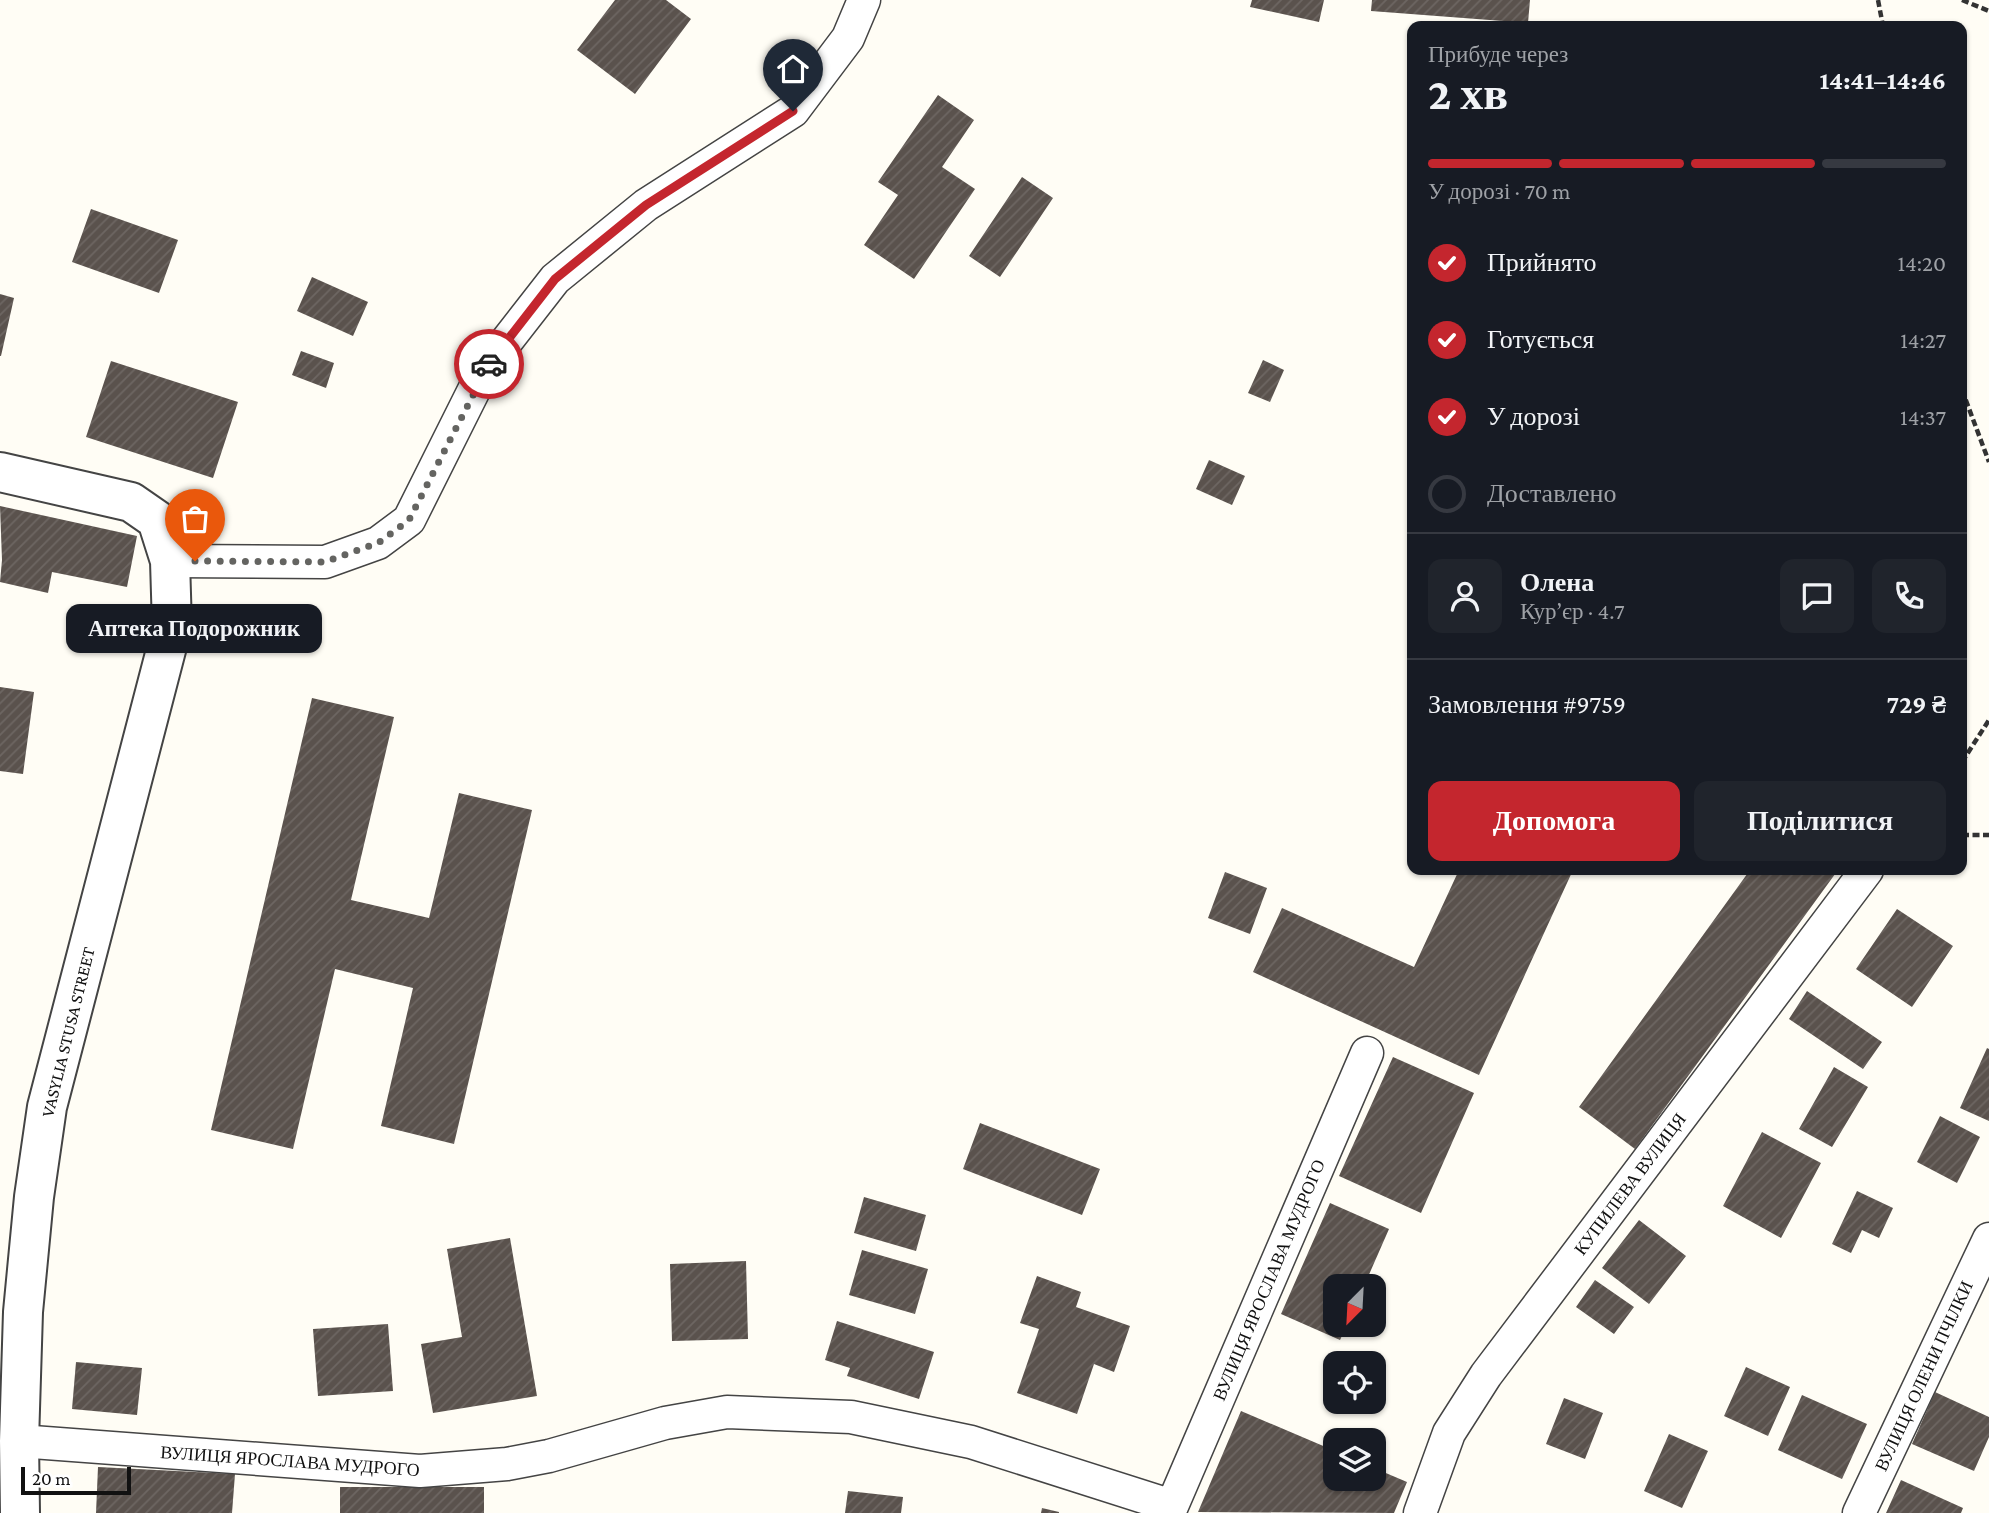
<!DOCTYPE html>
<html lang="uk">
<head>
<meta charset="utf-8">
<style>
  :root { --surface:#171b24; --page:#20242c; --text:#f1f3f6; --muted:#9ea1a6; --line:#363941; --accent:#c4262e }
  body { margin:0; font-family:"Crimson Pro",serif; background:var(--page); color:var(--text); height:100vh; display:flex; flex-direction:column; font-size:26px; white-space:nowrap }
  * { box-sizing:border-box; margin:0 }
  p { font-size:23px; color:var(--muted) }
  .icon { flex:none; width:38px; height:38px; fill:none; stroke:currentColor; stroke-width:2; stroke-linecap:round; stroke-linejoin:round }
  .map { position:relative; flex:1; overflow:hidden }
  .details { position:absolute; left:1407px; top:21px; width:560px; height:854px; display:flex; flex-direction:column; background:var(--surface); border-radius:14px; box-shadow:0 2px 5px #0004 }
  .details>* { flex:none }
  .needle { width:46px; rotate:204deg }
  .fabs { position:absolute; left:1323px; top:1274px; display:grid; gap:14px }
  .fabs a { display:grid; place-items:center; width:63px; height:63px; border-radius:14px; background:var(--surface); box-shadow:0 2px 5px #0004; font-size:35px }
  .scale { position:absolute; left:21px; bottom:18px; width:110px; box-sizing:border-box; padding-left:7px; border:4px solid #111; border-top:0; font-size:19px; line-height:24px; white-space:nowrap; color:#111; -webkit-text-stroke:5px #fff; paint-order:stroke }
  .pin { position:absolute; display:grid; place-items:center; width:60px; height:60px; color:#fff; margin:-72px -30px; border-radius:50% 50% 50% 0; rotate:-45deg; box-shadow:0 0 7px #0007 }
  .pin .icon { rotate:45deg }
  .courier { position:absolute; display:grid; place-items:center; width:70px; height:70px; margin:-35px; border:5px solid #c4262e; border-radius:50%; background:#fff; color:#222; box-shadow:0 2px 9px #0007 }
  .bubble { position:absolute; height:49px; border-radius:14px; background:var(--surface); box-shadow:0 2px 5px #0004; font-size:23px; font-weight:700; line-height:49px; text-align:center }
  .summary em { font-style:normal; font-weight:700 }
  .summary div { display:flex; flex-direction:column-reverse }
  .summary { display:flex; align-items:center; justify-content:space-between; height:119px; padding:0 21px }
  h1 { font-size:46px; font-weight:700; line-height:52px }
  .bar { display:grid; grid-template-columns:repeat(4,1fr); gap:10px 7px; align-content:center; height:84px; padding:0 21px }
  .bar i { height:9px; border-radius:5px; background:var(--line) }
  .bar .selected { background:var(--accent) }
  .bar p { grid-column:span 4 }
  .line { display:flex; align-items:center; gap:18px; padding:0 21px; border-top:2px solid var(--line) }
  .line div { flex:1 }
  .round { display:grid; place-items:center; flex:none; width:74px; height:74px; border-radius:14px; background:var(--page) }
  ol { padding:0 21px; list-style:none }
  li { display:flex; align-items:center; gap:21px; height:77px }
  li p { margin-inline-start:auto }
  li .icon { padding:7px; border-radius:50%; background:var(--accent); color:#fff; stroke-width:4 }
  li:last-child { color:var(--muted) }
  li i { width:38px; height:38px; border:4px solid var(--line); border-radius:50% }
  .cta { display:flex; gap:14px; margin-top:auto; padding:14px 21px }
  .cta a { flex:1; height:80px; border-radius:14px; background:var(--accent); color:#fff; font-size:28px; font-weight:700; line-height:80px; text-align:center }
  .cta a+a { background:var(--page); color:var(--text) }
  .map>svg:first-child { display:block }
</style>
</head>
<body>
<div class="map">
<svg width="1989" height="1513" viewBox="0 0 1989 1513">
  <defs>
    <pattern id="building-hatch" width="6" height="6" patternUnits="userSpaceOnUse" patternTransform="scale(1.75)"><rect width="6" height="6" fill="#5a524d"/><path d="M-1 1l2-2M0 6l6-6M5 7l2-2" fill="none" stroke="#6d6662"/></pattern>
  </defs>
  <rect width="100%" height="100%" fill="#fffdf5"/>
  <path fill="url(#building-hatch)" d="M615,0H666L691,19L635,94L577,50Z
    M1252,0H1324L1319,22L1250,7Z
    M1372,0H1530L1528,23L1371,11Z
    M938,95L974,120L942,167L975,189L914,279L864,245L898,195L878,182Z
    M1022,177L1053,198L1000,277L969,256Z
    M91,209L178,240L159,293L72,262Z
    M312,277L368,302L353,336L297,311Z
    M0,294L14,298L1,356H0Z
    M301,351L334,363L326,388L292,375Z
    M1263,360L1284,370L1270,402L1248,393Z
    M111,361L238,402L213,478L86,437Z
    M1209,460L1245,476L1232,505L1196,489Z
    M0,506L137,536L127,587L52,572L48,593L0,582L2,560Z
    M0,687L34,692L23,774L0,771Z
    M312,698L394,717L351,900L429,918L459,793L532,810L454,1144L381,1126L413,988L335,969L293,1149L211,1130Z
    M1459,870H1573L1479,1075L1253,972L1282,908L1414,967Z
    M1750,870H1838L1635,1149L1579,1107Z
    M1225,872L1267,888L1250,934L1208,918Z
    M1897,909L1953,946L1912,1007L1856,969Z
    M1807,991L1882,1042L1863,1069L1789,1019Z
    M1987,1048L1989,1049V1121L1960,1108Z
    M1393,1057L1474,1093L1421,1213L1339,1176Z
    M1834,1067L1868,1087L1832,1147L1799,1129Z
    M1940,1116L1980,1137L1957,1183L1917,1162Z
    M980,1123L1100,1169L1082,1215L963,1169Z
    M1762,1132L1821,1163L1781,1238L1723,1206Z
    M1857,1191L1893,1208L1879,1238L1862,1230L1851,1253L1832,1244Z
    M864,1197L926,1215L916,1251L854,1233Z
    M1330,1203L1389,1229L1364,1286H1335V1325H1347L1340,1340L1281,1314Z
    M1639,1220L1686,1256L1649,1304L1602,1268Z
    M510,1238L537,1396L433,1413L421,1344L462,1337L447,1249Z
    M862,1250L928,1269L915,1314L849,1295Z
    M746,1261L748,1339L672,1341L670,1264Z
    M1037,1276L1081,1292L1076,1307L1130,1326L1114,1372L1094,1364L1077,1414L1017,1393L1039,1329L1020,1323Z
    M1595,1280L1634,1307L1614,1334L1576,1307Z
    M837,1321L934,1352L919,1399L847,1376L850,1368L825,1360Z
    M388,1324L393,1391L318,1396L313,1329Z
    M76,1362L142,1368L137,1415L72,1409Z
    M1746,1367L1790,1387L1768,1436L1724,1416Z
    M1935,1392L1989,1417V1437L1974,1471L1912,1444Z
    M1802,1395L1867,1424L1842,1479L1778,1450Z
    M1564,1398L1603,1413L1585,1459L1546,1444Z
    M1241,1411L1335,1451V1479H1374V1468L1407,1482L1394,1513L1198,1512Z
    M1669,1434L1708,1451L1682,1508L1644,1491Z
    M98,1467L235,1474L232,1513H96Z
    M1901,1480L1963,1508L1961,1513H1886Z
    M340,1487H484V1513H340Z
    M848,1491L903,1497L901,1513H845Z
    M1042,1508L1059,1512V1513H1041Z"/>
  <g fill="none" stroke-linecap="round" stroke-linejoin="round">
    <defs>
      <path id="minor" d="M170,561L325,562L378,543L409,520L484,370L555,279L646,205L793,111L848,38L864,0
        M19,1441L420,1471L507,1464L549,1456L665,1423L727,1412L851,1417L971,1442L1172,1506
        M1169,1513L1367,1053
        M1420,1513L1449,1433L1486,1375L1867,870
        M1859,1513L1989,1239"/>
      <path id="tertiary" d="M0,472L131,502L157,520L170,561L172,627L47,1107L34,1197L23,1312L19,1441L20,1513"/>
    </defs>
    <use href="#minor" stroke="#444" stroke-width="35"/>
    <use href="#tertiary" stroke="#444" stroke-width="42"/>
    <path stroke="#333" stroke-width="4.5" stroke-dasharray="7 3.5" stroke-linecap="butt" d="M1878,0L1883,26
      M1962,0L1989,11
      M1962,390L1989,462
      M1962,762L1989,720
      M1962,835H1989"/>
    <use href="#minor" stroke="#fff" stroke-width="32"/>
    <use href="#tertiary" stroke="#fff" stroke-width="38"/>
  </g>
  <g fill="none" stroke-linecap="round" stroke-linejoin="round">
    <path stroke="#646461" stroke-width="7" stroke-dasharray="0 12.6" d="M195,561L325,562L378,543L409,520L489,364"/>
    <path stroke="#c4262e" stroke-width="9" d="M489,364L555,279L646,205L793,111"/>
  </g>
  <g text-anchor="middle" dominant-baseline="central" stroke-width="7" stroke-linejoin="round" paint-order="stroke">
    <g font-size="18" fill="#111" stroke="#fff">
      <text transform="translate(68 1032) rotate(-76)">VASYLIA STUSA STREET</text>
      <text transform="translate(1630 1184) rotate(-53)">КУПИЛЕВА ВУЛИЦЯ</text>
      <text transform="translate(1269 1280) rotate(-67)">ВУЛИЦЯ ЯРОСЛАВА МУДРОГО</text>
      <text transform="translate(1924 1376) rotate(-65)">ВУЛИЦЯ ОЛЕНИ ПЧІЛКИ</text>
      <text transform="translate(290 1461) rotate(4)">ВУЛИЦЯ ЯРОСЛАВА МУДРОГО</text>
    </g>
  </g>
</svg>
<div class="fabs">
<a><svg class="needle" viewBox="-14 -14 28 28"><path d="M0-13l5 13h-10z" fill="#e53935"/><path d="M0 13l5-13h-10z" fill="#9ea1a6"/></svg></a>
<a><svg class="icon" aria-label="locate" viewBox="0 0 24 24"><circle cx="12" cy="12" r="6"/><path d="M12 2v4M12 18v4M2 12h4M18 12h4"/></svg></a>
<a><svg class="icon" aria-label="layers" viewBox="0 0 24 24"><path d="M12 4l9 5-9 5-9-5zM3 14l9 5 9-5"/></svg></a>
</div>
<div class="scale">20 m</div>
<div class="pin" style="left:195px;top:561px;background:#ea580c"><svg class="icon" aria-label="bag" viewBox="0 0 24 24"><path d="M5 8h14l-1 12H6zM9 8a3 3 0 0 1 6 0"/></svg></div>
<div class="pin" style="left:793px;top:111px;background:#1f2937"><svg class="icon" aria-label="home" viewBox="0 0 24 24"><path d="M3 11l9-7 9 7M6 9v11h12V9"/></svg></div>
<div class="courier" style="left:489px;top:364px"><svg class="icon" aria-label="car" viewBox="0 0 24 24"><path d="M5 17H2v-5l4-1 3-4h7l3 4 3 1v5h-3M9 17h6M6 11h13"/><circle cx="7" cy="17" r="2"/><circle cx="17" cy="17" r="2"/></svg></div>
<div class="bubble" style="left:66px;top:604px;width:256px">Аптека Подорожник</div>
<section class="details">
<div class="summary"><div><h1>2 хв</h1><p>Прибуде через</p></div><em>14:41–14:46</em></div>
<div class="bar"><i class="selected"></i><i class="selected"></i><i class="selected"></i><i></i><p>У дорозі · 70 m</p></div>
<ol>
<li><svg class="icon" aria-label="check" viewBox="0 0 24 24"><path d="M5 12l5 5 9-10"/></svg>Прийнято<p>14:20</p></li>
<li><svg class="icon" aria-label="check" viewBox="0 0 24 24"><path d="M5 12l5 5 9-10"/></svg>Готується<p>14:27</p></li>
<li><svg class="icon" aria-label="check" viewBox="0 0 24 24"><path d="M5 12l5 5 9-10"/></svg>У дорозі<p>14:37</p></li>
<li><i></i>Доставлено</li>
</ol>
<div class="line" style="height:126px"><a class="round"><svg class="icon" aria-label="person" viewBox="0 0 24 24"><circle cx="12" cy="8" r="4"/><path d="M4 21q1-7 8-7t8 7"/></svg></a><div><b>Олена</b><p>Кур’єр · 4.7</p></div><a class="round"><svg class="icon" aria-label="chat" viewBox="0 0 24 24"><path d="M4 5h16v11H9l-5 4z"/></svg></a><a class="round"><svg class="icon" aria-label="phone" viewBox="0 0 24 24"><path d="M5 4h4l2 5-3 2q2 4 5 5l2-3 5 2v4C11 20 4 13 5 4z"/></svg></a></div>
<div class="line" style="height:91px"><div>Замовлення #9759</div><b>729 ₴</b></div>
<div class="cta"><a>Допомога</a><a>Поділитися</a></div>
</section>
</div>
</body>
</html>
